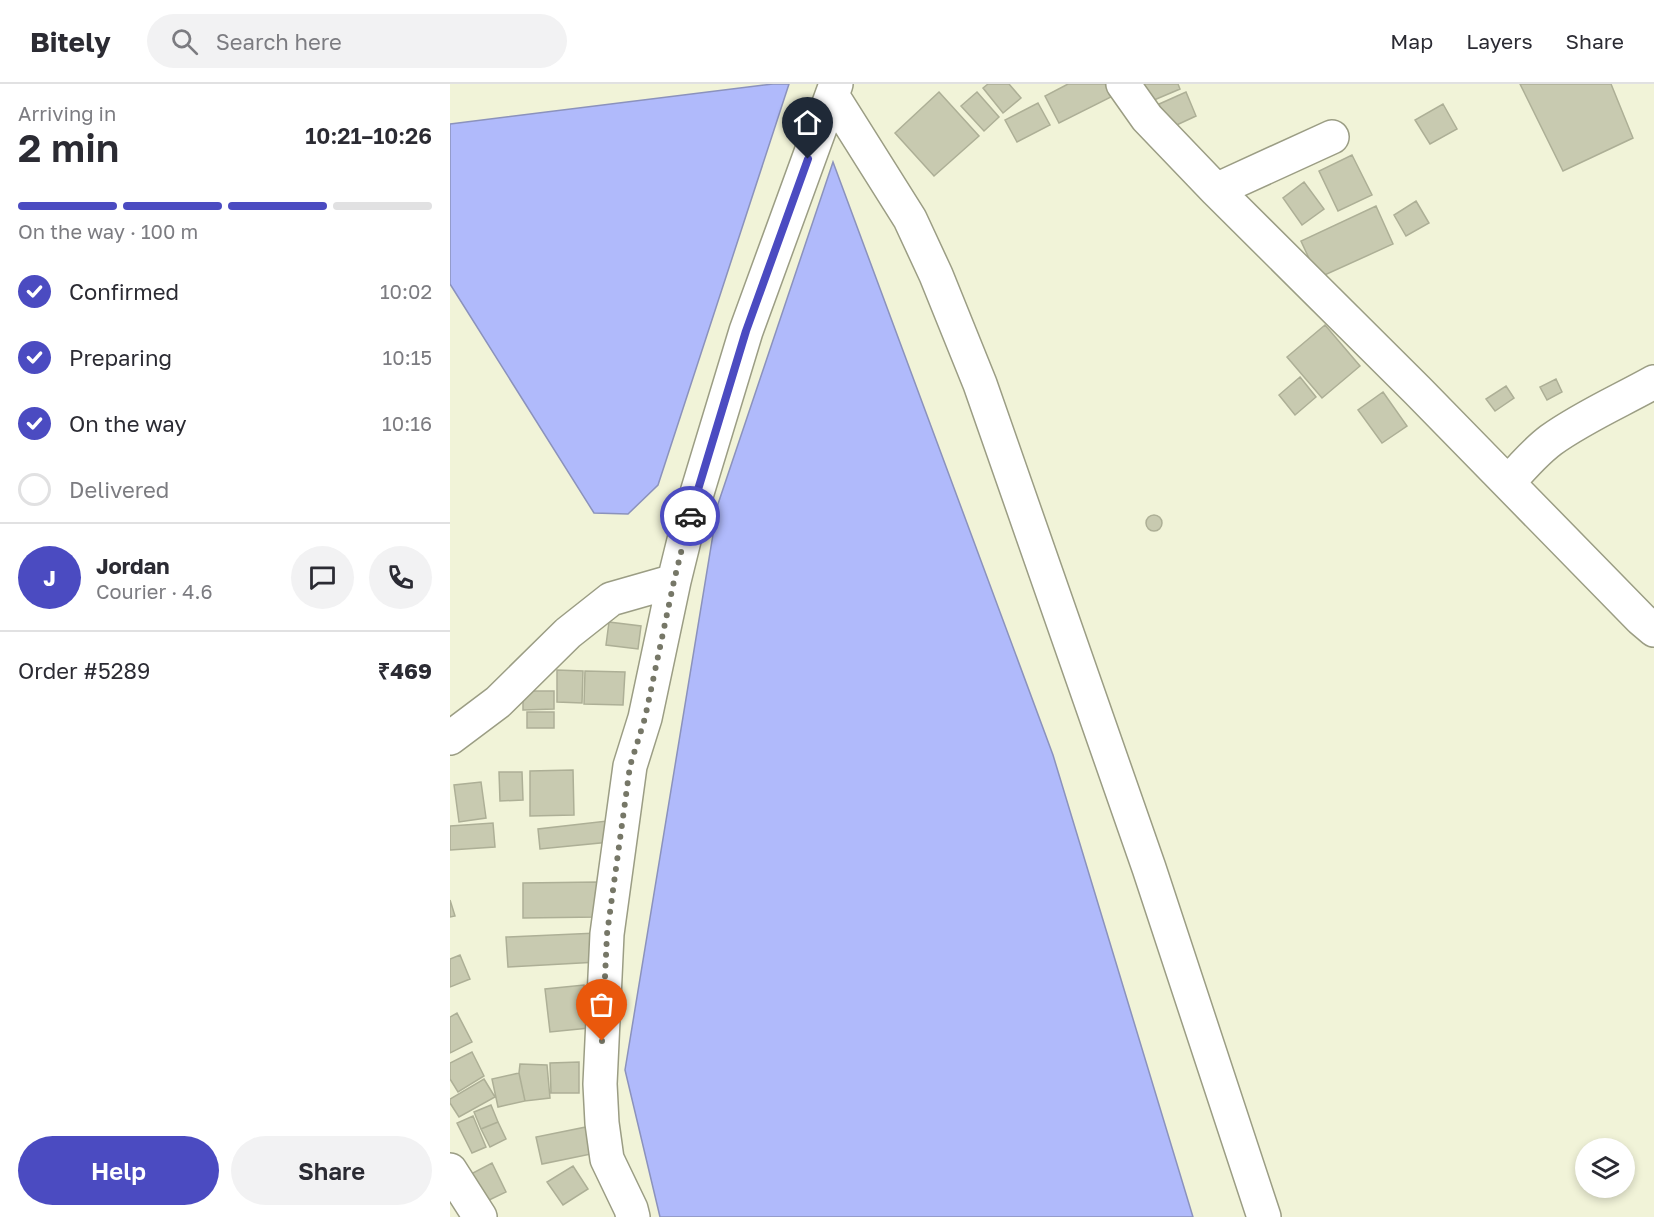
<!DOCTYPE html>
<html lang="en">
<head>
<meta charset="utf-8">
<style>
  :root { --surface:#fff; --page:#f2f2f3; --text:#2b2b33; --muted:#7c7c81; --line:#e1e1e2; --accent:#4b4bc1 }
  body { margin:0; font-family:"Golos Text",sans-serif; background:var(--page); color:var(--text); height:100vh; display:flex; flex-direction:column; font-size:22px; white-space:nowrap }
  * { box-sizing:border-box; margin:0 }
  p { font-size:20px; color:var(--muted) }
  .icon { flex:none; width:33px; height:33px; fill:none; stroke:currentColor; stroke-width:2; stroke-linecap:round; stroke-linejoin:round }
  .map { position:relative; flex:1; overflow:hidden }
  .details { display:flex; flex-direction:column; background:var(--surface); width:450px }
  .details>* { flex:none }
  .fabs { position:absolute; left:1125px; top:1054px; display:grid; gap:12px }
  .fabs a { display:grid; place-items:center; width:60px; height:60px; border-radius:50%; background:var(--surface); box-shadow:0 3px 9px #0003; font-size:30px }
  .pin { position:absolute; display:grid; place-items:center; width:51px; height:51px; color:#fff; margin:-62px -26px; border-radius:50% 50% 50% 0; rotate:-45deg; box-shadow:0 0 6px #0007 }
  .pin .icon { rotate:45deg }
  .courier { position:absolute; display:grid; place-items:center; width:60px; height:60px; margin:-30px; border:4px solid #4b4bc1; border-radius:50%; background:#fff; color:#222; box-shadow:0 2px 8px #0007 }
  .head em { font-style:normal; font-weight:600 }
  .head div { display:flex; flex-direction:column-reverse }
  .head { display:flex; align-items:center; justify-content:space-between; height:102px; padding:0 18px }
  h1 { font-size:39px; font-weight:600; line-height:45px }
  .bar { display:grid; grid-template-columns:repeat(4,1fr); gap:9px 6px; align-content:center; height:72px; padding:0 18px }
  .bar i { height:8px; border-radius:4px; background:var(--line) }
  .bar .current { background:var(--accent) }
  .bar p { grid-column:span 4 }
  .line { display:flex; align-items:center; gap:15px; padding:0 18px; border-top:2px solid var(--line) }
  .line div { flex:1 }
  .round { display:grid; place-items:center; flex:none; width:63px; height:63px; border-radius:32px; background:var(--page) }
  ol { padding:0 18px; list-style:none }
  li { display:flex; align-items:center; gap:18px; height:66px }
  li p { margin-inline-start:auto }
  li .icon { padding:6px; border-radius:50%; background:var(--accent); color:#fff; stroke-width:4 }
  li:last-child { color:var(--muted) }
  li i { width:33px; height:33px; border:3px solid var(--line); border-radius:50% }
  .action { display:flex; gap:12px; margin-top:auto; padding:12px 18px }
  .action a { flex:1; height:69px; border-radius:36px; background:var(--accent); color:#fff; font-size:24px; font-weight:600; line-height:69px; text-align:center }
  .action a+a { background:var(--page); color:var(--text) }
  header { display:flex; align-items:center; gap:36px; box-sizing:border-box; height:84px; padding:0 30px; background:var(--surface); border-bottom:2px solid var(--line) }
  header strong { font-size:28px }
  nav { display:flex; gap:33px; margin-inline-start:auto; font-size:21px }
  .search { width:420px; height:54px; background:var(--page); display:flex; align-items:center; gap:15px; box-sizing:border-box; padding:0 21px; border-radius:33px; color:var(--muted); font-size:22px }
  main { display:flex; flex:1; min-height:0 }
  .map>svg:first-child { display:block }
</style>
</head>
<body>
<header>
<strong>Bitely</strong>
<div class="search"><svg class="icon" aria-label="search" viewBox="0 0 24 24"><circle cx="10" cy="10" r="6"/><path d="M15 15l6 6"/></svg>Search here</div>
<nav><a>Map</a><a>Layers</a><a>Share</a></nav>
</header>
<main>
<section class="details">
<div class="head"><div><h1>2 min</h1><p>Arriving in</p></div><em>10:21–10:26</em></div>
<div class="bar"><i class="current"></i><i class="current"></i><i class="current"></i><i></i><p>On the way · 100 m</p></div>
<ol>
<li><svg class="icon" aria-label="check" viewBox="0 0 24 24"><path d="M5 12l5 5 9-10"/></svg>Confirmed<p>10:02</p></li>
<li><svg class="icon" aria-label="check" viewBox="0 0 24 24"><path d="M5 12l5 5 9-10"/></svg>Preparing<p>10:15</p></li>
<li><svg class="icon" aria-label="check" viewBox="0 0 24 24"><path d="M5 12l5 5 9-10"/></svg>On the way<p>10:16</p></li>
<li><i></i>Delivered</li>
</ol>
<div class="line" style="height:108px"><b class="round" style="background:var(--accent);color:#fff">J</b><div><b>Jordan</b><p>Courier · 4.6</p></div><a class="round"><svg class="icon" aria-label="chat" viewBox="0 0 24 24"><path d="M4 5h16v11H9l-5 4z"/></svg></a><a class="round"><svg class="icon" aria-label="phone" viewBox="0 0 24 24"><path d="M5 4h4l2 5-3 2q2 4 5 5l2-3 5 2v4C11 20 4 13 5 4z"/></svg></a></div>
<div class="line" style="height:78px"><div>Order #5289</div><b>₹469</b></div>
<div class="action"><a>Help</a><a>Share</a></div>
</section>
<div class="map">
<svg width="1204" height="1133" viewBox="0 0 1204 1133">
  <rect width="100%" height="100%" fill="#f1f3d8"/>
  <path fill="#b0bafb" stroke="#8b92bc" stroke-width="1.5" d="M323,0H339L208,401L178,430L144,429L0,200V40Z
    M383,78L603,671L743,1133H210L175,986L268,420Z"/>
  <path fill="#c8cab0" stroke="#adaf96" stroke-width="1.5" d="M538,0H559L571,14L553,29L533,4Z
    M618,0H655L661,13L609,39L595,12Z
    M695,0H728L730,5L697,19L690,2Z
    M1070,0H1161L1183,54L1113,87Z
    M489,8L529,52L484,92L445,49Z
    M527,8L549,33L534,47L511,22Z
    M736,8L746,32L718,45L707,21Z
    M588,19L600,41L567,58L555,36Z
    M993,20L1007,45L980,60L965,36Z
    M902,71L922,111L888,127L869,87Z
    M854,98L874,125L852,141L833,114Z
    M966,117L979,139L956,152L944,131Z
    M926,122L943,160L868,194L851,157Z
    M875,241L910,282L872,314L837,273Z
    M850,293L866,313L845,331L829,311Z
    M1106,295L1112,308L1097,316L1090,303Z
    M1056,302L1064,314L1045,327L1036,315Z
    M933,308L957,342L932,359L908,326Z
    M696 439a8 8 0 1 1 16 0a8 8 0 1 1-16 0Z
    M159,538L191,542L188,565L156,561Z
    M107,586L133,587L132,619L107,618Z
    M135,587L175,588L173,621L134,620Z
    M73,607H104V625L73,626Z
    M77,628H104V644H77Z
    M123,686L124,731L80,732V687Z
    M49,688H72L73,716L50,717Z
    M31,698L36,734L9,738L4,701Z
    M157,737L160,758L90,765L88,745Z
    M43,739L45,763L0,766V742Z
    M148,798L149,833L73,834V799Z
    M0,816L5,832L0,833Z
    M147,849L148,878L58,883L56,853Z
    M10,871L20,895L0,903V875Z
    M134,901L139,944L100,948L95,905Z
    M7,929L22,958L0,969V933Z
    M22,968L34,992L8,1008L0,995V979Z
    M129,978V1009H101L100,979Z
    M70,980L97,981L100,1014L75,1017L69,989Z
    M69,989L75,1017L48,1023L42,995Z
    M34,995L45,1013L9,1033L0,1019V1015Z
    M41,1021L48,1038L31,1045L24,1028Z
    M23,1032L36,1063L22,1069L7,1039Z
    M48,1038L56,1055L40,1063L31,1045Z
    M141,1042L146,1069L92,1080L86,1053Z
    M42,1079L56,1108L33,1119L19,1091Z
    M123,1082L138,1105L113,1121L97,1098Z"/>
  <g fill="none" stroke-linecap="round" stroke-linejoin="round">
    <defs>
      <path id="minor" d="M673,0L697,34L766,106L968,307L1191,535L1204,546
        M382,11L460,135L486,191L530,300L699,784L814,1133
        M766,106L882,53
        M1058,399C1071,384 1085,368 1101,356C1133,333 1170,317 1204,298
        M0,654L48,618L118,549L161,515L224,497
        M0,1086L30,1133
        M183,1133L181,1125L157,1075L152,1039L150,1000L157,850L180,682L195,634L224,497L240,432L296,247L386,0"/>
    </defs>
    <use href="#minor" stroke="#9b9d84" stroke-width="36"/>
    <use href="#minor" stroke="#fff" stroke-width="33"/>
  </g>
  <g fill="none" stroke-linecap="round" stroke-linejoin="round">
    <path stroke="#767767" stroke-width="6" stroke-dasharray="0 10.8" d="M152,957L157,850L180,682L195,634L224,497L240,432"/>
    <path stroke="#4b4bc1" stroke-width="8" d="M240,432L296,247L358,75"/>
  </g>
</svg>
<div class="fabs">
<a><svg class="icon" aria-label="layers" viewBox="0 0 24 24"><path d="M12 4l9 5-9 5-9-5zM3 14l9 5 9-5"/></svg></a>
</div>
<div class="pin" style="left:152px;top:957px;background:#ea580c"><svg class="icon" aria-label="bag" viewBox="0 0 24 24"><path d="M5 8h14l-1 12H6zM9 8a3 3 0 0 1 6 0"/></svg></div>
<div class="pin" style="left:358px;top:75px;background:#1f2937"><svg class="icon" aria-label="home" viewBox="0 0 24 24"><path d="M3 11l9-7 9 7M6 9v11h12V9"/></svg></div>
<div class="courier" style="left:240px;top:432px"><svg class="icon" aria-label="car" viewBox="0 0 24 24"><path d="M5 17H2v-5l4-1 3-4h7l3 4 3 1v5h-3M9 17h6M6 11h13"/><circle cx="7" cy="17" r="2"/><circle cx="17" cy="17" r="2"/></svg></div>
</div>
</main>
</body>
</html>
